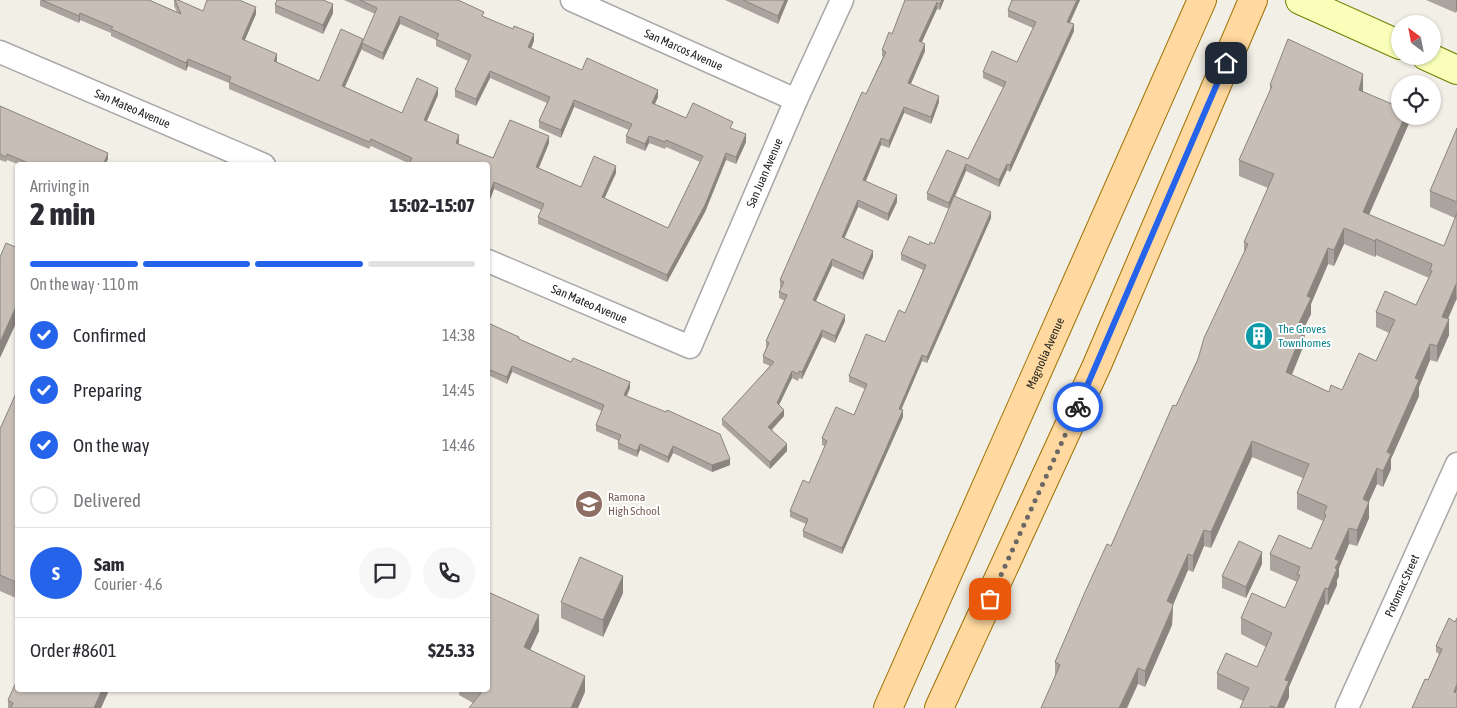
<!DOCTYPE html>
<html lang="en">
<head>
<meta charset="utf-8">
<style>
  :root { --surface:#fff; --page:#f7f7f7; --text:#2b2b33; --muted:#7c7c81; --line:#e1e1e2; --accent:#2563eb }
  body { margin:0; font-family:"Asap Condensed",sans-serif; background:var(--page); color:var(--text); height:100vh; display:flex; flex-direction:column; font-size:19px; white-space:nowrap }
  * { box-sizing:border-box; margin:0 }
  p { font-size:16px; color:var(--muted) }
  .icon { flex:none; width:28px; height:28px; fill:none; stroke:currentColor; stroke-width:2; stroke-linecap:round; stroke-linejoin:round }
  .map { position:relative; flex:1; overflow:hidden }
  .drawer { position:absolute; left:15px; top:162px; width:475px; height:530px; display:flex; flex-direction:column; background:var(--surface); border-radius:5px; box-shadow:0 1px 4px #0004 }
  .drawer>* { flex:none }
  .needle { width:32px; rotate:328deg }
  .buttons { position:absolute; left:1391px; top:15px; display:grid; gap:10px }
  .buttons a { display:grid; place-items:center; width:50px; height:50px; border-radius:50%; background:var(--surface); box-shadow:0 1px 4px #0004; font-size:25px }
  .pin { position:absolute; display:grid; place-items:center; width:42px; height:42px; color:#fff; margin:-21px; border-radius:10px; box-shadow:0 2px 8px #0006 }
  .courier { position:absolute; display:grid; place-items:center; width:50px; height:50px; margin:-25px; border:4px solid #2563eb; border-radius:50%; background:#fff; color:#222; box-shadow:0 1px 6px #0007 }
  .summary em { font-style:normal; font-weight:800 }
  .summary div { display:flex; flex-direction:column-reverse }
  .summary { display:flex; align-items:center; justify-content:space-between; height:85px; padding:0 15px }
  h1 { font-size:32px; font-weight:800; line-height:38px }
  .bar { display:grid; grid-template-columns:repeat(4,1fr); gap:8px 5px; align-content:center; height:60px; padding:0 15px }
  .bar i { height:6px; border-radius:4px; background:var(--line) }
  .bar .on { background:var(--accent) }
  .bar p { grid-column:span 4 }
  .line { display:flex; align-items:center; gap:12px; padding:0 15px; border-top:1px solid var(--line) }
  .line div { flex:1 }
  .round { display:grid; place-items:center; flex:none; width:52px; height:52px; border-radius:26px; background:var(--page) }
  ol { padding:0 15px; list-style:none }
  li { display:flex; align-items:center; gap:15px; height:55px }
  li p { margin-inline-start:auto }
  li .icon { padding:5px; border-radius:50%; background:var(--accent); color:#fff; stroke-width:4 }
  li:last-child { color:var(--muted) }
  li i { width:28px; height:28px; border:2px solid var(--line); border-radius:50% }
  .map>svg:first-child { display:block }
</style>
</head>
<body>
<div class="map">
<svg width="1457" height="708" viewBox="0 0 1457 708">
  <rect width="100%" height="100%" fill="#f2efe7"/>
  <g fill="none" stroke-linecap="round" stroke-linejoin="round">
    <defs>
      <g id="street">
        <path id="s1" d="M572,0L796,100"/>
        <path id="s2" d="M0,52L264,165"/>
        <path id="s3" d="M488,261L690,347L796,100L842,0"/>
        <path id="s4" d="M1347,708L1457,464"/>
      </g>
      <path id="secondary" d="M1300,0L1400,45
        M1426,56L1457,70"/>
      <g id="primary">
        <path id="s5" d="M888,708L1202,0"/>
        <path d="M939,708L1097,365L1253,0"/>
      </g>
    </defs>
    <use href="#street" stroke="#a8a8a8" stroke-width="25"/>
    <use href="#secondary" stroke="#6e8000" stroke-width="30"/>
    <use href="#primary" stroke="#9e6f00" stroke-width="30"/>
    <use href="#street" stroke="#fff" stroke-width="22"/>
    <use href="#secondary" stroke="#f9ffb8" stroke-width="28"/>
    <use href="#primary" stroke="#ffd99f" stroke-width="28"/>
  </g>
  <path fill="#aba39d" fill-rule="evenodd" d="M40,0H149L177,12L174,6V0H178L203,11L256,14L245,40L277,61V62L319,81L363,41L375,14L344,0H458L484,17L534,41L531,49L582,70L658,97L655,104L686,118L733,129L746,142L736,164L726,160L705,212L667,282L538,224V217L541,210L494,189L489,202L488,201V165H410V164L371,146L369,149L229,89V83L188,66L186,71L111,36V33L80,20L79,23L40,6ZM400,24L436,40V46L468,61L455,90V97L476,106L490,78L547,103L539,121V128L561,138L574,107L629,130L626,136V143L645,151L649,143L665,149L666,147L700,162L668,228L604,198L616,173L581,187L539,168L549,143L493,158L458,144L459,142L427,121L438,95L402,113L345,87L362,48V50L383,60Z
    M725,0H788L778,24Z
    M905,0H944L940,10L937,9L922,42L925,51L911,84L939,102L931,124L904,113L889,148L881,145L866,181L897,202L888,221L858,207L844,238L873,257L863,280L832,266L816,301L845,321L835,343L822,337L802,379L799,378L798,381L792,378L779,405L784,416L772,430L787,451L770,469L722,425V419L770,366L763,363V356L766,348V341L785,301L779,298V292L781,288L780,287V280L883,57L882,56V50L892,34Z
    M1012,0H1080L1070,23L1074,31L1010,172L1007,170L999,187L966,171L955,197L991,218L927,363L922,361L901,410L903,417L842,554L803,537V531L806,524L790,517V511L809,483L825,446L822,445V438L854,415L865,389L849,382V376L885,342L905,313L923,270L901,260V254L934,244L949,209L927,200V193L968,159L1004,88L983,78V72L1017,62L1033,28L1008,17V10Z
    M1426,0H1457L1456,13Z
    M275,5L333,13L323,34L275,13Z
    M1270,85L1363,90L1362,91L1410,116V121L1369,215L1444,246L1455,218L1430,207V191L1457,128V300H1456L1448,319L1449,335L1437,362L1430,360L1419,387V396L1391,459V469L1383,487L1377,484L1369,501V518L1357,546L1349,544L1339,568V576L1337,580V585L1328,605L1325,604L1289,687V697L1284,708H1240L1243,701L1217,689V673L1257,667L1266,647L1241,634V618L1285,608L1297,582L1270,570V554L1311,549L1323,521L1297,509V493L1303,478L1252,457L1211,548L1204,546L1193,572L1188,570L1173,605L1172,625L1145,687L1138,684L1055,675V662L1111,546L1198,359L1244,252V242L1268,188L1239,176V160L1270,93ZM1344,244L1375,257L1376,255L1429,278L1416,305L1376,312V327L1389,333L1376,361L1342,390L1329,392L1292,375L1305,342V326L1311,314V304L1328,264L1334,266Z
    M0,106L108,159L105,165H20L7,160L6,162L0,160Z
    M488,323L519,339L630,388L627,396L730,465L712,472L673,453L668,463L640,450L637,457L618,449V443L619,441L596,431V425L602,411L512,372L507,384L488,375Z
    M18,389V599L0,591V429Z
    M1262,564L1246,598L1222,588V576Z
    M623,593L603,637L561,618V602Z
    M1457,618V690L1456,693L1457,708H1412L1425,679L1428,680L1439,654L1436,652V646L1455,622Z
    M539,631L530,650L585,692L473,703L459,695V690H488Z
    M18,690H109L101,708H8V700Z"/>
  <path fill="#8b857f" d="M785,0H788L778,24V16Z
    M942,0H944L940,10V4Z
    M1077,0H1080L1067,28V22Z
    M1456,0H1457V10L1456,13Z
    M937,2V9L919,48V41Z
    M333,4V13L323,34V25Z
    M256,7V14L242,46V39Z
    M80,13V20L79,23V16Z
    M400,16V24L383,60V53Z
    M1074,24V31L1010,172V165Z
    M534,34V41L528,55V47Z
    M363,39L362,48L342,93V86Z
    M925,44V51L908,90V83Z
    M277,54V61L274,68V61Z
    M188,59V66L186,71V63Z
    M490,71V78L476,106V99Z
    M1363,74V90L1359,106V90Z
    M438,88V95L424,127V120Z
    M658,90V97L652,110V103Z
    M939,96V102L931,124V117Z
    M574,100V107L561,138V130Z
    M904,107V113L889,148V141Z
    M1405,116H1410V121L1363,228V212Z
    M746,134V142L736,164V157Z
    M459,135V142L456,150V143Z
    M549,136V143L536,174V167Z
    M649,136V143L645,151V144Z
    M881,138V145L863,187V180Z
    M108,153V159L105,165H103Z
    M726,153V160L705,212L667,282V275Z
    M966,164V171L949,209V203Z
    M1007,164V170L999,187V180Z
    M616,166V173L602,204V197Z
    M494,182V189L489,202V195Z
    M897,195V202L888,221V214Z
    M858,200V207L842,244V237Z
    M991,212V218L927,363V357Z
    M1344,228V244L1334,266V250Z
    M1376,239V255L1375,257V241Z
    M1328,248V264L1311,304V314L1305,326V342L1303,347L1286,388V372L1307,296Z
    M873,251V257L863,280V273Z
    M832,259V266L813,307V300Z
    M1456,284V300L1442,332V317Z
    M18,302V319L0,358V342Z
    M845,315V321L835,343V336Z
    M1449,319V335L1437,362V346Z
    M822,330V337L802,379V372Z
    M1430,344V360L1419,387V396L1391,459V469L1383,487V471L1387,452L1415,378Z
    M922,355V361L899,415V409Z
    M512,366V372L507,384V377Z
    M792,371V378L777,409V403Z
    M630,382V388L624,401V395Z
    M784,410V416L768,433V427Z
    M903,410V417L842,554V548Z
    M1252,441V457L1211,548V532Z
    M640,444V450L637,457V451Z
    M787,444V451L770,469V462Z
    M673,446V453L668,463V457Z
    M730,459V465L712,472V465Z
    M1377,468V484L1363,515V499Z
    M1369,502V518L1357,546V530Z
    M1349,528V544L1339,568V576L1337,580V585L1328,605V589L1335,559Z
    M1204,530V546L1193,572V556Z
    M1262,552V564L1246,598V587Z
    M1188,554V570L1173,605L1172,625L1145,687V671L1167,601Z
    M623,576V593L603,637V620Z
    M1325,588V604L1289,687V697L1284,708H1277L1285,680Z
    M539,615V631L524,663V647Z
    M1138,668V684L1127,708H1119Z
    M585,676V692L578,708H571Z
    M1457,684V690L1454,698V692Z
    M102,690H109L101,708H94Z"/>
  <path fill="#c7beb6" stroke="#8b857f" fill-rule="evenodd" d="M42,0H149L181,14L175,0H178L203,11L207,0H239L256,7L242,39L277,54L274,61L319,81L341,29L363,39L342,86L402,113L417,78L438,88L424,120L459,135L456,143L493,158L510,120L549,136L536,167L581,187L594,156L616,166L602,197L668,228L703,156L666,140L665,142L649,136L645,144L626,136L632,124L574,100L561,130L539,121L550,97L490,71L476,99L455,90L471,55L436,39L439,34L400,16L383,53L362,43L377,8L360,0H458L484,12L482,16L513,29L514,26L534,34L528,47L582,70L587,58L658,90L652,103L686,118L693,103L733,122L730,128L746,134L736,157L726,153L705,205L667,275L538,217L544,204L494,182L489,195L488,194V165H418L410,162L412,158L371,139L369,142L229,82L231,77L188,59L186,63L111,29L113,27L80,13L79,16Z
    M277,0H323L333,4L323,25L275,5Z
    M743,0H785L778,16Z
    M905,0H942L940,4L937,2L919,41L925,44L908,83L939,96L931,117L904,107L889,141L881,138L863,180L897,195L888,214L858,200L842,237L873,251L863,273L832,259L813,300L845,315L835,336L822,330L802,372L799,371L798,374L792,371L777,403L784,410L768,427L787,444L770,462L722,419L774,362L763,356L769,343L766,341L787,295L779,292L784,282L780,280L862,92L866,94L886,52L882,50L889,32L892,34Z
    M1012,0H1077L1067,22L1074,24L1010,165L1007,164L999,180L966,164L949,203L927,193L947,150L968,159L1006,82L983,72L992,51L1017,62L1036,22L1008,10Z
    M1288,39L1363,74L1359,90L1392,104L1394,99L1400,101V116H1405L1363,212L1444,246L1457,213V285L1456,284L1442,317L1449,319L1437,346L1430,344L1415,378L1419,380L1387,452L1391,454L1383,471L1377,468L1363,499L1369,502L1357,530L1349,528L1335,559L1339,561L1335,568L1337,569L1328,589L1325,588L1285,680L1289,681L1277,708L1271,706L1270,708H1240L1249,688L1217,673L1226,653L1257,667L1272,633L1241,618L1252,593L1285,608L1300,575H1297L1300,567L1270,554L1279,535L1311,549L1326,515L1324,514L1327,506L1297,493L1309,464L1252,441L1211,532L1204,530L1193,556L1188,554L1167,601L1173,604L1172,609L1145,671L1138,668L1119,708H1041L1060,665L1055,662L1085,592L1107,544L1111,546L1173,405L1176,406L1198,359L1204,338L1248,244L1244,242L1274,174L1239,160L1272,86L1270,85ZM1344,228L1375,241L1376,239L1432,264L1430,270L1432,271L1416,305L1385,291L1376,312L1395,320L1376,361L1359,353L1342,390L1331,385L1329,392L1286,372L1303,331L1305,326L1299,323L1311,298L1307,296L1328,248L1334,250Z
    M0,106L108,153L103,165H33L7,154L6,157L0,154Z
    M1457,128V202L1430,191Z
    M954,196L991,212L927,357L922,355L899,409L903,410L842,548L803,531L808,519L790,511L803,480L809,483L827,441L822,438L836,407L854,415L867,384L849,376L866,334L885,342L899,310L905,313L926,265L901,254L909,236L929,245L930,242L934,244Z
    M6,243L18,248V302L0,342V257Z
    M488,323L519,337V339L571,362L573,358L630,382L624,395L666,412L667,410L720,434L730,459L712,465L673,446L668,457L640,444L637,451L618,443L621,435L596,425L604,405L512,366L507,377L488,369Z
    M18,389V583L0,575V429Z
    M1239,541L1262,552L1246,587L1222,576Z
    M580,557L623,576L603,620L561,602Z
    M488,592L539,615L524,647L585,676L571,708H469L481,693L477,690H488Z
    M1449,618L1455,622L1457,618V684L1454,692L1457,693V708H1412L1425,679L1428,680L1442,649L1436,646Z
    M18,678V690H102L94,708H11L13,703L8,700Z"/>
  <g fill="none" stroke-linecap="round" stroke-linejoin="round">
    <path stroke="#6a6966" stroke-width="5" stroke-dasharray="0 9" d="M990,599L1078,407"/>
    <path stroke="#2563eb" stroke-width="6" d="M1078,407L1226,63"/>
  </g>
  <defs>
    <symbol id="building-disc" viewBox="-11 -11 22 22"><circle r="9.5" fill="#0f9aa8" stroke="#fff"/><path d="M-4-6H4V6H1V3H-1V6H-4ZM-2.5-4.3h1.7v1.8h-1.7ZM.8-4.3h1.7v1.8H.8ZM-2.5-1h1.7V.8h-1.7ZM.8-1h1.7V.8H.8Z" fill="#fff"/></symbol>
    <symbol id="school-disc" viewBox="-11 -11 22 22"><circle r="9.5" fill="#8d6e63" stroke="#fff"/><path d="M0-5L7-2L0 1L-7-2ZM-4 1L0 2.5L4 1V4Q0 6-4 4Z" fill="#fff"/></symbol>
  </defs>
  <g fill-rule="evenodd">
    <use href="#building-disc" x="1243" y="320" width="32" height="32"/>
    <use href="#school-disc" x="573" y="488" width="32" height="32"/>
  </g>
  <g text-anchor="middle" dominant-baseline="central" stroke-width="4" stroke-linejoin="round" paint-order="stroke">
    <g font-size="12" fill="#212121" stroke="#fff">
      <text stroke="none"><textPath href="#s1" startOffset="122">San Marcos Avenue</textPath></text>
      <text stroke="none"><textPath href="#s2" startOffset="144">San Mateo Avenue</textPath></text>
      <text stroke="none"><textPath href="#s3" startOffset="409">San Juan Avenue</textPath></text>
      <text stroke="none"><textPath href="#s3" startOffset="110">San Mateo Avenue</textPath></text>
      <text stroke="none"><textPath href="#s5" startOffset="388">Magnolia Avenue</textPath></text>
      <text stroke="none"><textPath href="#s4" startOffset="134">Potomac Street</textPath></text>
    </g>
    <g font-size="12" fill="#0d838f" stroke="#fff" text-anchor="start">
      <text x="1278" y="329">The Groves<tspan x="1278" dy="14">Townhomes</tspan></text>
    </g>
    <g font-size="12" fill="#785e54" stroke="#fff" text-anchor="start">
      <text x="608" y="497">Ramona<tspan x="608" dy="14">High School</tspan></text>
    </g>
  </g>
</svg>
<div class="buttons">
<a><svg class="needle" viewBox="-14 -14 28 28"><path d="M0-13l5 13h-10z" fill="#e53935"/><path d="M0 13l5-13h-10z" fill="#7c7c81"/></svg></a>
<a><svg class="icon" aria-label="locate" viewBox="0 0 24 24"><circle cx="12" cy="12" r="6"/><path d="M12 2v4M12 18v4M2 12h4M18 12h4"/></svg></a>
</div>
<div class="pin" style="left:990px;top:599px;background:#ea580c"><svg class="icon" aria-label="bag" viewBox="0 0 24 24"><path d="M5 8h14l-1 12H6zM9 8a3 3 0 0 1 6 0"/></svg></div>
<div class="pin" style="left:1226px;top:63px;background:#1f2937"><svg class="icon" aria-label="home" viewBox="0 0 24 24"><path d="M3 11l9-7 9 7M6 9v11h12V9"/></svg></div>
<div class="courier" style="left:1078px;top:407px"><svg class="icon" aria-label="bike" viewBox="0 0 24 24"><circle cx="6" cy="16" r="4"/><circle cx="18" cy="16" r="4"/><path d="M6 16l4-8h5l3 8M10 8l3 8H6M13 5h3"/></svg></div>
<section class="drawer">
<div class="summary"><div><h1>2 min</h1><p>Arriving in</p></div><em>15:02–15:07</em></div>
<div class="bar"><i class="on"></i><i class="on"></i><i class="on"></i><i></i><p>On the way · 110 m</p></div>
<ol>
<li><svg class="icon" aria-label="check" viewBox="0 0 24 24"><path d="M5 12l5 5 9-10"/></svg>Confirmed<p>14:38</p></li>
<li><svg class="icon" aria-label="check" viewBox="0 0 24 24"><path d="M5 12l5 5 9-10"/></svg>Preparing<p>14:45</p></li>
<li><svg class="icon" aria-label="check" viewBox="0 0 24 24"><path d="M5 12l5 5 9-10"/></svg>On the way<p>14:46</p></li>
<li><i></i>Delivered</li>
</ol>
<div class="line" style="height:90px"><b class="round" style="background:var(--accent);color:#fff">S</b><div><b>Sam</b><p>Courier · 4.6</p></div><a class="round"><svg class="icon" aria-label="chat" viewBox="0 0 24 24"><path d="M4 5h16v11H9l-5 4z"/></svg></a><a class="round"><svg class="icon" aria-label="phone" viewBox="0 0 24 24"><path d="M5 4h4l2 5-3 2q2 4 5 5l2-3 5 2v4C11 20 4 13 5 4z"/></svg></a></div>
<div class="line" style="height:65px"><div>Order #8601</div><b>$25.33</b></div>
</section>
</div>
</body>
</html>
